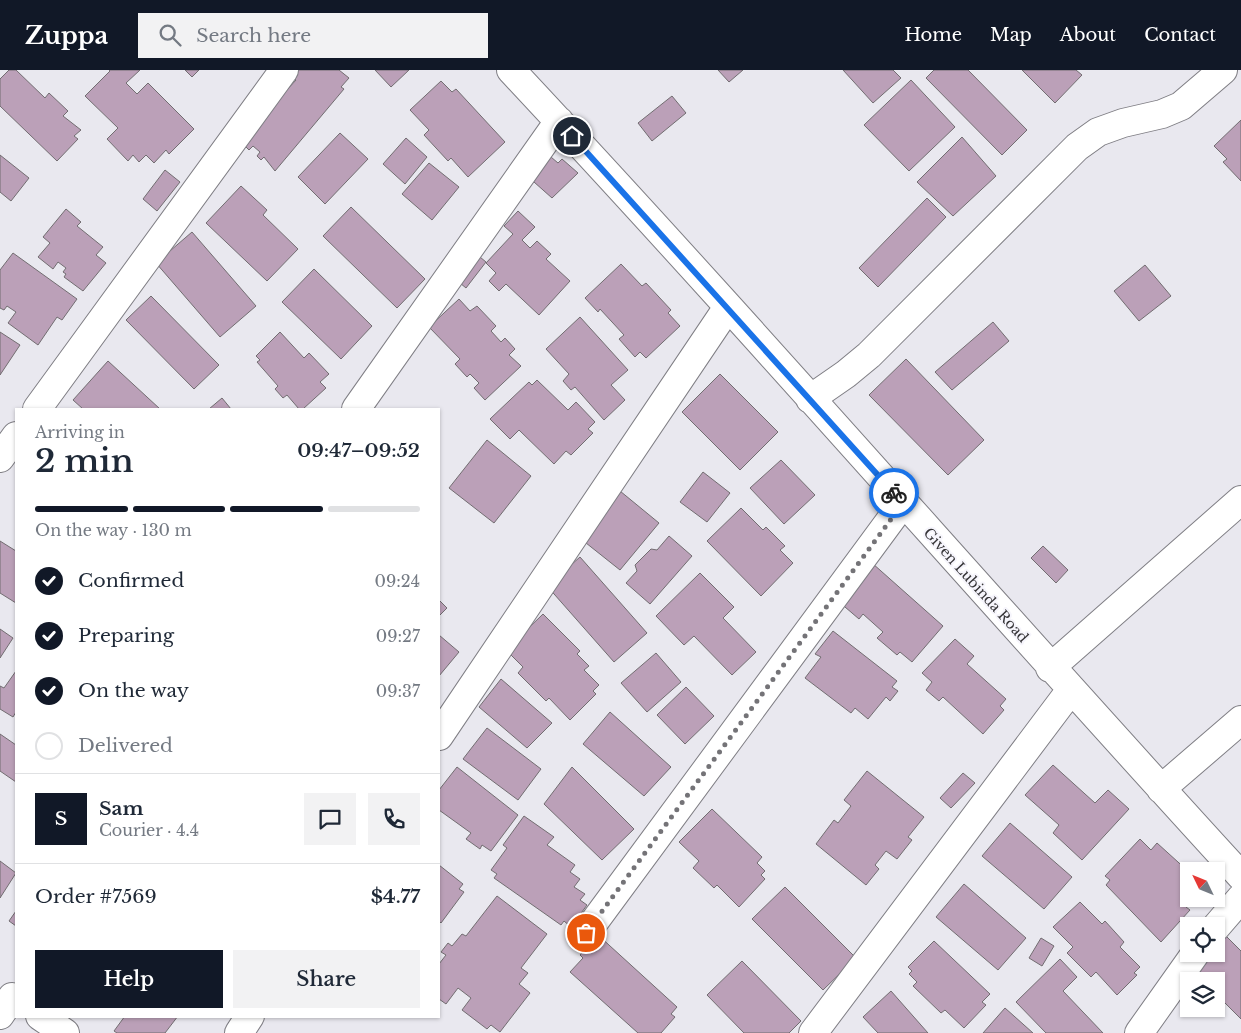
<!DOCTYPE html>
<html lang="en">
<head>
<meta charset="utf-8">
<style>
  :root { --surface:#fff; --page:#f2f2f3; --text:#1f2937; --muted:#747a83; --line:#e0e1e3; --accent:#111827 }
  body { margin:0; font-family:"Libre Baskerville",serif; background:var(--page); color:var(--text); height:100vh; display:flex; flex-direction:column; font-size:19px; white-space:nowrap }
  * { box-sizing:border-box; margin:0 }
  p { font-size:16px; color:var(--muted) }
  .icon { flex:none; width:28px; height:28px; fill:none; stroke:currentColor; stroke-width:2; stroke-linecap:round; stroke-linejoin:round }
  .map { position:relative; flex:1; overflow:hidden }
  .panel { position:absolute; left:15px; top:338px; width:425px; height:610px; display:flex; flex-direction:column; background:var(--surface); border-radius:0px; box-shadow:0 1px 4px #0004 }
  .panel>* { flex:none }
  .needle { width:32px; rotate:313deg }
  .controls { position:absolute; left:1180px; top:792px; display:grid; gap:10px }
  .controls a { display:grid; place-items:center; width:45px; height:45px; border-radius:0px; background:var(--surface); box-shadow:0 1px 4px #0004; font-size:25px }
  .pin { position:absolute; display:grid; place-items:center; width:42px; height:42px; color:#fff; margin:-21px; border:2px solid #fff; border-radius:50%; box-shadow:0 1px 5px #0007 }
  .courier { position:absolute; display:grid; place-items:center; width:50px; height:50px; margin:-25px; border:4px solid #1a73e8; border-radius:50%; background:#fff; color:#222; box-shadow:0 1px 6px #0007 }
  .overview em { font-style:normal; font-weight:600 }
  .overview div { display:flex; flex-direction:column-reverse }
  .overview { display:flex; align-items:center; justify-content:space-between; height:85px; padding:0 20px }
  h1 { font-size:32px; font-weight:600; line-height:38px }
  .bar { display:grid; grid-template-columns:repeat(4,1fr); gap:8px 5px; align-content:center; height:60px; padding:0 20px }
  .bar i { height:6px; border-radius:4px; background:var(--line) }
  .bar .current { background:var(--accent) }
  .bar p { grid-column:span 4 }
  .line { display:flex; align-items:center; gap:12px; padding:0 20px; border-top:1px solid var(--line) }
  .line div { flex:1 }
  .round { display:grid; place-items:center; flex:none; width:52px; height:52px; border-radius:0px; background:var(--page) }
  ol { padding:0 20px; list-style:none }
  li { display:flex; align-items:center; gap:15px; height:55px }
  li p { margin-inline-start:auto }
  li .icon { padding:5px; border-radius:50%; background:var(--accent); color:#fff; stroke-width:4 }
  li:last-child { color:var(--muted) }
  li i { width:28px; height:28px; border:2px solid var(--line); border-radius:50% }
  .primary-button { display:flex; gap:10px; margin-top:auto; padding:10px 20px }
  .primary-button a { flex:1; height:58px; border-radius:0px; background:var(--accent); color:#fff; font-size:20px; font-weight:600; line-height:58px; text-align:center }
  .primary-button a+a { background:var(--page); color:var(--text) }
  header { display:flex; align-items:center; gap:30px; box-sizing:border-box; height:70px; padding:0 25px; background:var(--accent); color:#fff }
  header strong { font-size:24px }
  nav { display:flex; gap:28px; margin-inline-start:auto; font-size:18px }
  .search { width:350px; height:45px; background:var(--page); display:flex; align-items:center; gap:12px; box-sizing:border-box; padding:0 18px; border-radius:0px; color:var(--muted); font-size:19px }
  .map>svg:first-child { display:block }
</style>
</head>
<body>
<header>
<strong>Zuppa</strong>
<div class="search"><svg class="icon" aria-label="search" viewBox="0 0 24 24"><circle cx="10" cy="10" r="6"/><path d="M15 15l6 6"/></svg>Search here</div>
<nav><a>Home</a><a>Map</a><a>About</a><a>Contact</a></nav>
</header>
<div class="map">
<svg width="1241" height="963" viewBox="0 0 1241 963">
  <rect width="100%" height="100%" fill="#e9e8ef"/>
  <path fill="#bba0b8" stroke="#726d71" d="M9,0H16L45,28L49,23L68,41L63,46L81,60L74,66L78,69L57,91L0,36V9Z
    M109,0H140L126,13L137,24L148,13L194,59L169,84L166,80L154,93L146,85L139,92L133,85L128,91L107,69L118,58L85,26L110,1Z
    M185,0H199L192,7Z
    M290,0H339L349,8L341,17L344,19L275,101L264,87L261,90L257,86L260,82L253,76L249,80L243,74L281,18L285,22L296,10L288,3Z
    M375,0H409L391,17Z
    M718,0H743L729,12Z
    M843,0H893L901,8L873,33Z
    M934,0H968L1027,60L1002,85L926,8Z
    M1022,0H1076L1082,5L1055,33Z
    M911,10L955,57L909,101L864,55Z
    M441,11L452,22L456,19L505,72L468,107L451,88L448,91L424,65L429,60L410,40Z
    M672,26L686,43L652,71L638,53Z
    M1241,50V111L1223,92L1227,89L1214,76Z
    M340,63L368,89L325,134L298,107Z
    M962,67L996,106L953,146L917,112Z
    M406,68L427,87L405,114L383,94Z
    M544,81L558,93L562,89L578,103L552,128L525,104Z
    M0,85L29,108L11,131L0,122Z
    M429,93L459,117L432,150L402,124Z
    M165,100L180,112L157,141L143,129Z
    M241,116L267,140L263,145L298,179L267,211L206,153Z
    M927,128L946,147L878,217L859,198Z
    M351,137L425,209L397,238L323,166Z
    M66,139L81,152L77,156L103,177L96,185L106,193L83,221L64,207L66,204L63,202L66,198L58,192L53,199L38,187L50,173L43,167Z
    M518,141L535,157L522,170L530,178L537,171L551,184L546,189L570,211L539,245L506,214L499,221L489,211L496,203L486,193L513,164L504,156Z
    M192,162L256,236L220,267L156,193Z
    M474,182L486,192L466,218L454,208Z
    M13,183L77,229L62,250L57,247L38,275L8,253L16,242L7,236L4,240L0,238V200Z
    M621,194L642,216L646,213L671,240L668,243L680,256L646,288L640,282L635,287L619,269L624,265L600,239L598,242L585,228Z
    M1145,195L1171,226L1139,251L1114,221Z
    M314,199L372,256L341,289L282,232Z
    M151,226L219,295L194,319L126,250Z
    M459,229L470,241L477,236L496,256L491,261L501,272L505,268L515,279L509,285L521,296L485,330L474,318L479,313L470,304L467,307L455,294L460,289L429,257Z
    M580,247L628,300L611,315L625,330L604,350L575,317L571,320L563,311L569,304L546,279Z
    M993,252L1009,271L952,320L935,302Z
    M0,262L20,275L0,305Z
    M280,262L304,288L309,283L329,304L320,312L326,318L303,339H299L287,325L283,328L275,319L278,316L257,292L260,290L256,286Z
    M906,289L984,370L948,405L869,325Z
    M108,291L160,339H83L73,330Z
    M720,304L778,362L740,400L682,342Z
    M537,310L568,340L576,332L595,352L588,359L593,363L571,385L566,381L554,394L519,360L510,369L490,349L529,312L532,315Z
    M222,328L231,339H209Z
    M487,370L531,406L494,453L449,418Z
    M781,390L815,425L784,454L750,418Z
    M703,402L730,423L707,452L680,432Z
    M620,421L659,453L620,500L581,469Z
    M741,438L763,460L766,457L785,476L780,480L793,493L761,526L707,471Z
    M669,466L692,486L650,534L626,513L637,501L635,495L651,479L657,480Z
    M0,471L16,481V533L0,523Z
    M1043,476L1068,500L1056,513L1031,488Z
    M580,487L647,563L614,592L547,516Z
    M872,493L943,556L912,592L900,582L897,585L877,568L883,562L863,544L859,549L838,531Z
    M700,503L734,537L723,548L756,582L732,605L694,566L684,575L656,546Z
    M439,530L447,538L439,546Z
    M543,544L580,581L577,584L589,596L584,600L599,615L593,621L596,624L570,650L549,628L546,631L518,603L523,597L506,580Z
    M0,559L13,568L0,588Z
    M833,561L897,611L892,617L898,621L890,631L886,627L868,649L855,638L851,643L805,608L821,587L815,584Z
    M439,565L459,582L439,606Z
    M955,569L974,586L967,594L1006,629L1000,636L1004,640L983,664L943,627L939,631L926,620L932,612L922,603Z
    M656,583L681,612L647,642L621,613Z
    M16,601V642L13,647L0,639V616L4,618Z
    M501,609L552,653L527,678L479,637Z
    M686,617L714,646L685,674L657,645Z
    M610,642L671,697L644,726L583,674Z
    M487,658L541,699L518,730L463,689Z
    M0,664L16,675V712L0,701Z
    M1053,695L1095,733L1108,720L1129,739L1082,790L1053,763L1059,755L1025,725Z
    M457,697L518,745L491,781L482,775L480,779L466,769L471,763L439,740V720Z
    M572,697L634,759L602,790L544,734Z
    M867,701L924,747L908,767L912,770L897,789L886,781L875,795L879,799L866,815L816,774L834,750L838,753L851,736L844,730Z
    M963,703L975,713L951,738L940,728Z
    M712,739L762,787L757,793L765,801L761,805L765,809L739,837L717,815L714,818L693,798L699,791L679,772Z
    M524,746L554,767L547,775L575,795L570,802L580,809L574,817L585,824L580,830L587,835L571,857L564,851L561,855L494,808L497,804L491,800L507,778L503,775Z
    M1010,753L1072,807L1044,839L982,786Z
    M1140,769L1151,780L1157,773L1189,802V829H1194L1186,837L1190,840L1161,872L1106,815L1110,810L1105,806Z
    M0,791L16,803L0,828Z
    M439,795L463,814L459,819L464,822L441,853L439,851Z
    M964,814L1026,868L998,900L936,847Z
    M785,817L856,888L823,920L752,849Z
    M497,826L547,864L521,898L528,903L519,914L530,923L500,962L491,955L487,959L462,940L471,928L458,918L446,934L439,929V894L446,885L441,882L448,873L452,876L462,864L466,866Z
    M1080,832L1102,854L1105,851L1124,872L1120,877L1140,897L1134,903L1137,905L1117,925L1096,902L1091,907L1067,883L1073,877L1053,857Z
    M16,841V856L9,851Z
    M1223,863L1241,881V949L1216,924V911H1204L1189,896L1201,884H1216V869Z
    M598,865L677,937L671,944L675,947L661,963H638L570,902L583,888L580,885Z
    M1041,868L1054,876L1042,896L1029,888Z
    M934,871L990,924L982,932L986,935L964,958L945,940L941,943L913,916L917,912L909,904L912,901L908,897Z
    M1060,889L1077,907L1063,921L1103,963H1046L1016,932Z
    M742,891L801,951L789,963H744L707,925Z
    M891,921L928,963H878L863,947Z
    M1005,938L1033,963H983Z
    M125,946H178L165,963H117L114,961Z"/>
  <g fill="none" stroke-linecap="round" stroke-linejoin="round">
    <defs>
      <path id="minor" d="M511,0C759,265 996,539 1241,806
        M810,329L846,304L869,285L1077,77L1098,62L1123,53L1162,44L1181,36L1223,0
        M37,339L284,0
        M356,339L559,51
        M0,388L16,366
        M1050,598L1241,430
        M439,666L728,237
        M1161,719L1241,650
        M1216,857L1241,828
        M586,863L903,433
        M0,945L12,927
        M40,946L65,963
        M239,963L250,946
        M813,963L1070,621
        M1139,963L1195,884"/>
    </defs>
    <use href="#minor" stroke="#7f7e84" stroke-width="30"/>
    <use href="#minor" stroke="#fff" stroke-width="28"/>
  </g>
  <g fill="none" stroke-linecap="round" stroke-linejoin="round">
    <path stroke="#747377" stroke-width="5" stroke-dasharray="0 9" d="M586,863L903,433L894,423"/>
    <path stroke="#1a73e8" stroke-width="6" d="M572,66L894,423"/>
  </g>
  <g text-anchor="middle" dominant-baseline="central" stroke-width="4" stroke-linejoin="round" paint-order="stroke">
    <g font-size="14" fill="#353437" stroke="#f6f5fc">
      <text transform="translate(976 515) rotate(48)">Given Lubinda Road</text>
    </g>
  </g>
</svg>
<div class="controls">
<a><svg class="needle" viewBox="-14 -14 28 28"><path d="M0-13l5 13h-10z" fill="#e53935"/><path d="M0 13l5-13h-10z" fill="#747a83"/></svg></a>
<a><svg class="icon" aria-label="locate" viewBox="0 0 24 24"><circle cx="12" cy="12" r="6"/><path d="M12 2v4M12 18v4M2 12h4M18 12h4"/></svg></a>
<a><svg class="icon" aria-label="layers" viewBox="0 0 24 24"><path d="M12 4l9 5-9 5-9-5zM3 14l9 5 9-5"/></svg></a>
</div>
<div class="pin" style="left:586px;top:863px;background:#ea580c"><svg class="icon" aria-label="bag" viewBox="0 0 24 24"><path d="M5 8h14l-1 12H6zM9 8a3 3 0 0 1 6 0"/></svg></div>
<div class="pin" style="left:572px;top:66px;background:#1f2937"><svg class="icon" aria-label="home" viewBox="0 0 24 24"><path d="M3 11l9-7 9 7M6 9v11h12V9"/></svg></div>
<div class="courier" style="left:894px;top:423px"><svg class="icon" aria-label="bike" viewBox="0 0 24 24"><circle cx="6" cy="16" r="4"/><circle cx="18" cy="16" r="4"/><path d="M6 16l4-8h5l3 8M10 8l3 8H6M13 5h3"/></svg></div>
<section class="panel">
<div class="overview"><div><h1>2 min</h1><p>Arriving in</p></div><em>09:47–09:52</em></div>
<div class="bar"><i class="current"></i><i class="current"></i><i class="current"></i><i></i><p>On the way · 130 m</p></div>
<ol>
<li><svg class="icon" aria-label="check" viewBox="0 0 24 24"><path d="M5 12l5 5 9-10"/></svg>Confirmed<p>09:24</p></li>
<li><svg class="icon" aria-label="check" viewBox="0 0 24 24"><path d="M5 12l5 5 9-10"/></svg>Preparing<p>09:27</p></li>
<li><svg class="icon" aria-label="check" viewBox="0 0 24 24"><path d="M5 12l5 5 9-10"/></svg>On the way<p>09:37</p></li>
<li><i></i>Delivered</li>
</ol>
<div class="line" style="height:90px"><b class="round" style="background:var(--accent);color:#fff">S</b><div><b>Sam</b><p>Courier · 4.4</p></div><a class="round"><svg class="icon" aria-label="chat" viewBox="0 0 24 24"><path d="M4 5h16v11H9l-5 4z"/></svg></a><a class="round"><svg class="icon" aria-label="phone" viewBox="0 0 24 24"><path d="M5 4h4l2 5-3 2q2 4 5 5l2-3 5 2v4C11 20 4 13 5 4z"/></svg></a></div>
<div class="line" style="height:65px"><div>Order #7569</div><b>$4.77</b></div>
<div class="primary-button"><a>Help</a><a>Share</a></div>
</section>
</div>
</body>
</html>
